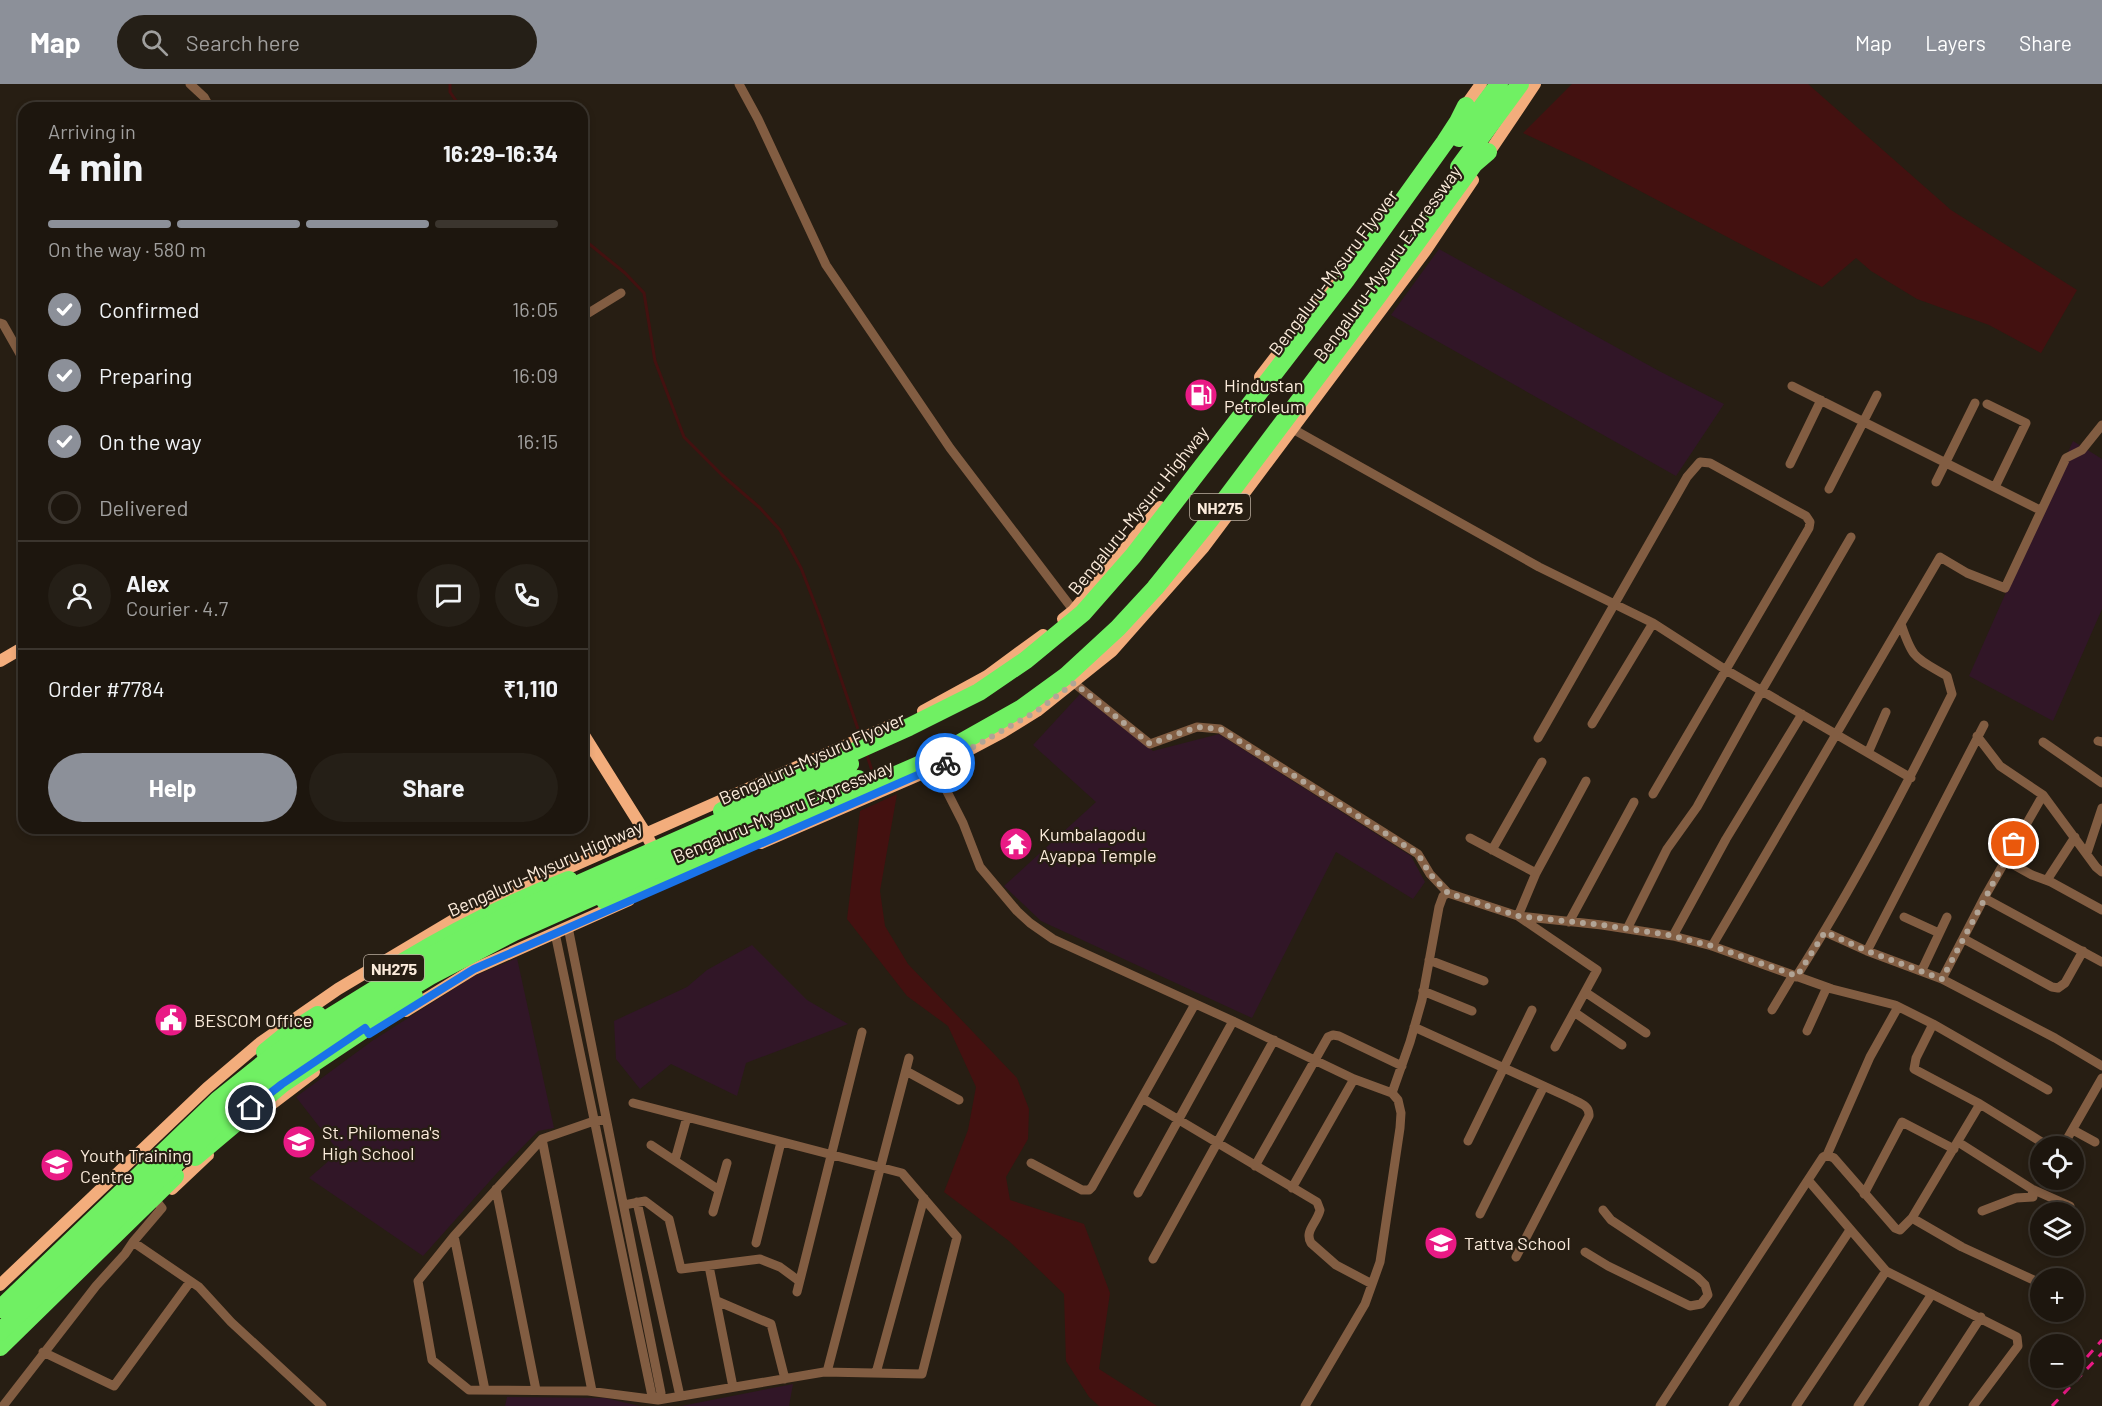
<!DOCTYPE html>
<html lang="en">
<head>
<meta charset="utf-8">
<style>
  :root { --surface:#1d160e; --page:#251f17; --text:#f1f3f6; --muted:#a09f9e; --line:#3b352e; --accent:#8c9099 }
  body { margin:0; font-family:Barlow,sans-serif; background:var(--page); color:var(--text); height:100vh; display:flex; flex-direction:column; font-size:22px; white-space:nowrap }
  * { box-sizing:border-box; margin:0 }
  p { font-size:20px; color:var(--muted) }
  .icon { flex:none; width:33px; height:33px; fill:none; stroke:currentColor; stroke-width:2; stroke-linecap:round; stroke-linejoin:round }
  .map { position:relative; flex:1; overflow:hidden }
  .details { position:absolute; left:18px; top:18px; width:570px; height:732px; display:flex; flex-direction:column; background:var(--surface); border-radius:18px; box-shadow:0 3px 9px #0003,0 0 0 2px var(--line) }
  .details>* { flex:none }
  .tools { position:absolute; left:2030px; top:1052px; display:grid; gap:12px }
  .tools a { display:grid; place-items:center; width:54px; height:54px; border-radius:50%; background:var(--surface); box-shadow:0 3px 9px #0003,0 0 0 2px var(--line); font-size:30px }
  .pin { position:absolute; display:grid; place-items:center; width:51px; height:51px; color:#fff; margin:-26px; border:3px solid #fff; border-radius:50%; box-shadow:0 2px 6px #0007 }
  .courier { position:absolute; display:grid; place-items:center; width:60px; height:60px; margin:-30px; border:4px solid #1a73e8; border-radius:50%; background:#fff; color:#222; box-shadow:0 2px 8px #0007 }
  .overview em { font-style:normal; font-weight:700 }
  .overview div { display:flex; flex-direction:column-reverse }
  .overview { display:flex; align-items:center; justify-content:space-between; height:102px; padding:0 30px }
  h1 { font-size:39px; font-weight:700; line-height:45px }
  .bar { display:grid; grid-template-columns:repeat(4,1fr); gap:9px 6px; align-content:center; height:72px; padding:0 30px }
  .bar i { height:8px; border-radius:4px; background:var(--line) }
  .bar .on { background:var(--accent) }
  .bar p { grid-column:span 4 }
  .line { display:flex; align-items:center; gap:15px; padding:0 30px; border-top:2px solid var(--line) }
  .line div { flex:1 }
  .round { display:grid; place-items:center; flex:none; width:63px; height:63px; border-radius:32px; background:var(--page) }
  ol { padding:0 30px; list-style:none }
  li { display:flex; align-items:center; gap:18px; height:66px }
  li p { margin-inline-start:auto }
  li .icon { padding:6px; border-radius:50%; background:var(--accent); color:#fff; stroke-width:4 }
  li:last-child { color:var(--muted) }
  li i { width:33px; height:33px; border:3px solid var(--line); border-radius:50% }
  .cta { display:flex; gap:12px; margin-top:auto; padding:12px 30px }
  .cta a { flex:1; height:69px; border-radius:36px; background:var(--accent); color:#fff; font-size:24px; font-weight:700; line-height:69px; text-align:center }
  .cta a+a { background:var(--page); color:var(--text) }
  header { display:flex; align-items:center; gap:36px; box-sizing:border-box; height:84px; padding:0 30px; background:var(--accent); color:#fff }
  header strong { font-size:28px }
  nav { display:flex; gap:33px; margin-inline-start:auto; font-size:21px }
  .search { width:420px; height:54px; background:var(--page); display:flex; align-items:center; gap:15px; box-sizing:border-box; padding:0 21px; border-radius:33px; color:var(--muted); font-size:22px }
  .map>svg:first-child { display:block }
</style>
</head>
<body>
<header>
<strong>Map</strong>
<div class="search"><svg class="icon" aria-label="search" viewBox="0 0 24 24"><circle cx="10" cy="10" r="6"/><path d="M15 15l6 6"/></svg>Search here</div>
<nav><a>Map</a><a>Layers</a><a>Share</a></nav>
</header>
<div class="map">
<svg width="2102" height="1322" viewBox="0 0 2102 1322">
  <rect width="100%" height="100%" fill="#271e13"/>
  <path fill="#311627" d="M1439,165L1659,287L1724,320L1676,392L1391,231Z
    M2073,357L2102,375V525L2053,637L1969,592Z
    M1080,610L1153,667L1219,650L1411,772L1425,798L1413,815L1336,768L1252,934L1041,837L1004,802L1096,718L1033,661Z
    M752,861L807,916L848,940L746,979L737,1012L671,980L640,1005L616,975L614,937L687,903L707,886Z
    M517,874L554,1044L538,1047L497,1089L423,1172L309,1094L339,1068L296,1013L372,957L474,892Z
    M793,1300L789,1322H681Z
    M507,1313L605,1314L640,1322H505Z"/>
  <path fill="#431110" d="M1572,0H1808L1951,126L2077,206L2041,269L1989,241L1917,215L1871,187L1856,174L1822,203L1587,79L1523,49Z
    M897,710L880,807L885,842L908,880L1017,994L1029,1025L1028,1055L1006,1093L1010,1116L1084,1140L1110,1209L1099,1285L1157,1322H1099L1089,1313L1066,1277L1064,1210L1009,1157L944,1108L968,1046L976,1003L948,942L907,912L847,835L860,727Z"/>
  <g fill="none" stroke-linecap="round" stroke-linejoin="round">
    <path stroke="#431110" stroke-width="3" d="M450,0V8L461,24
      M582,154L625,189L644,209L655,277L684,353L722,391L760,424L780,446L801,484L820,533L860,651
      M866,668L874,693"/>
    <path stroke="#825d42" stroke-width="9" d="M190,0L204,13L210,24
      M739,0L758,35L826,181L950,364L1077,531
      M582,233L621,209
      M0,239L3,240L24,277
      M1792,302L2040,426
      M1987,320L2026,339L1995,403
      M1291,344L1539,483L1653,539L1726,586L1911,694
      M1790,380L1821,316
      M1936,398L1975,319
      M1829,405L1877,311
      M1074,599L1150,660L1197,643L1220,645L1418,770L1430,790L1448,809
      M1592,640L1653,539
      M1977,652L2000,682L2043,711L2096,783L2102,788
      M1538,654L1687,393L1700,378L1710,379L1806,432L1810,438L1809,444L1653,710
      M2098,657L2102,658
      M2043,658L2102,699
      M1868,669L1886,628
      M935,684L963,739L980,783L1017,827L1030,839L1053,855L1233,937L1354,995L1392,1009L1398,1016L1401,1029L1400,1044L1380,1178L1365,1220L1305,1322
      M1470,754L1536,789
      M1492,766L1542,678
      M2087,769L2102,724
      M2005,776L2032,791L2051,798L2102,826
      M2047,796L2075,753
      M1984,814L2102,878
      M1904,833L1939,849
      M1569,838L1634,718
      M568,843L661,1309L658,1316
      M1627,845L1667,765L1697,723L1762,606L1851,453
      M1825,848L1867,867L1942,895L2055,954L2102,982
      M555,849L652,1312L658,1316
      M1673,852L1726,755L1802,630
      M1964,855L2052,903L2058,904L2065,899L2083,867
      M1712,862L1940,473L1967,489L2005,504L2066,374L2082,366L2102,341
      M1867,867L1984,641
      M1429,876L1484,897
      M1922,886L1947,833
      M1796,893C1854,802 1904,706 1952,610L1947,592C1915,573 1913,576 1901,540
      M1942,895L1984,814L2043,711
      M1423,907L1472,927
      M1585,908L1646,949
      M1772,926L1793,891
      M1574,928L1622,961
      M1933,940L1916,974L1914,985L1980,1020L2048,1062
      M1414,943L1570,1014C1579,1019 1590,1021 1589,1032L1516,1173
      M1807,947L1827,903
      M1555,963L1597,886L1518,832L1536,789L1586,697
      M906,987L959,1016
      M1392,1009L1410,958L1422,916L1439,823L1443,812L1448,809L1518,832L1602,841L1673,852L1712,862L1832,905L1895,921L1933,940L2048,1006
      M1142,1014L1317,1118L1320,1126C1317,1139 1304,1147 1311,1159L1336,1181L1372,1200
      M606,1036L594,1037L542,1055L454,1152L418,1197L432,1276L469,1306L588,1307L658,1316L824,1288L922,1290L957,1153L902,1089L633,1019
      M2073,1046L2095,1058
      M542,1055L592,1307
      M1468,1057L1532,926
      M1958,1058L2032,1105L2070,1122
      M651,1061L719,1106
      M2063,1062L2102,994
      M1827,1071L1870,973L1898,923
      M675,1076L687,1033
      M1031,1079L1082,1106H1089L1092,1103L1195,920
      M1255,1082L1328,953L1333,951L1339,952L1402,982
      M1808,1096L1886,1187L2017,1253L2018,1262L1973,1322
      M1292,1104L1354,995
      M496,1105L536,1306
      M1138,1109L1233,937
      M1864,1110L1902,1038L1954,1065
      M637,1118L680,1312
      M624,1121L645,1117L669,1135L681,1185L760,1175L780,1183L799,1197
      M1982,1127L2016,1114L2033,1113L2032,1105
      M713,1128L727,1079
      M1480,1130L1544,1002
      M1912,1134L1962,1163L2040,1199
      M454,1152L485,1306
      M133,1158L199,1203L231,1238L322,1322
      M756,1159L781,1058
      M1585,1168L1608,1182L1690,1222L1701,1220L1708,1211L1705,1201L1697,1193L1611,1136L1603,1126
      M1153,1175L1274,956
      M709,1182L733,1303
      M797,1208L862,948
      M717,1217L771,1240L785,1295
      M43,1268L114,1302L190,1198
      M827,1288L909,974
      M876,1289L924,1114
      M3,1322L96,1202L125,1170L133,1158L162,1124L158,1119
      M1660,1322L1823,1073L1827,1071L1834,1074L1895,1144L1900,1146L1912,1134L1980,1020
      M1733,1322L1850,1146
      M1796,1322L1886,1187
      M1858,1322L1932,1210
      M1923,1322L1981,1233"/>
    <path stroke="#f3ad7c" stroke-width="12" d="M1461,28L1481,0
      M1486,73L1535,0
      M1260,293L1348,178
      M1063,535L1073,527L1160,423
      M0,577L24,563
      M923,627L987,592L1043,551
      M582,648L646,750L658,773
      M761,759L935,684L1003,648L1037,627L1112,567L1204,463L1426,166L1473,96
      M406,927L474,885L629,816
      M256,1032L314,988
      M172,1105L208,1071
      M0,1201L207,1004L260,959L338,905L462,831L894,640"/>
    <path stroke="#70f063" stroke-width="18" d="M1459,54L1499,0
      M1459,83L1520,0
      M722,727L909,643L979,608L1026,576L1083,529L1133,472L1346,196L1445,58L1458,38L1466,22
      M605,817L928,677L1022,624L1066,592L1118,544L1155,504L1209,437L1377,213L1474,80L1488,68
      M403,878C457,845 510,819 569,796
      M265,968L286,951L318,931
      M195,1073L282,1000L414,912
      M0,1263L175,1092"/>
    <path stroke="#e91a85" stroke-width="3" stroke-dasharray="9 8" stroke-linecap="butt" d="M2087,1273L2102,1256
      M2052,1322L2102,1269"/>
    <path stroke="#70f063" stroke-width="18" d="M0,1225L218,1016L274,971L327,935L421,877L506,832L850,680
      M0,1248L62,1187L229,1029L285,985L336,949L430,892L514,848L858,695"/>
  </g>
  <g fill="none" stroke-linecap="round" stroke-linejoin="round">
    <path stroke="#b1a496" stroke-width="6" stroke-dasharray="0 10.8" d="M945,679L1037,627L1074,599L1150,660L1197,643L1220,645L1418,770L1430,790L1448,809L1518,832L1602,841L1669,851L1712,862L1797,892L1825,848L1867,867L1942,895L2014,760"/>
    <path stroke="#1a73e8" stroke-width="8" d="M251,1024L282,1000L365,944L369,950L474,885L945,679"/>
  </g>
  <defs>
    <symbol id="fuel-disc" viewBox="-11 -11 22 22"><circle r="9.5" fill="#e91a85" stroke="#271e13"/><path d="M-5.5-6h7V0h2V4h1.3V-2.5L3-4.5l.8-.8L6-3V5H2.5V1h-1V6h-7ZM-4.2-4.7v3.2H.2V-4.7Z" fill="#fff"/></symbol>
    <symbol id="temple-disc" viewBox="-11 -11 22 22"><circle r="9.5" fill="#e91a85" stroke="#271e13"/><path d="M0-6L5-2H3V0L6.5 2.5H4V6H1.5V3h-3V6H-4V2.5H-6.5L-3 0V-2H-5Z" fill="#fff"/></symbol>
    <symbol id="civic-disc" viewBox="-11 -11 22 22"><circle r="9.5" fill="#e91a85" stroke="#271e13"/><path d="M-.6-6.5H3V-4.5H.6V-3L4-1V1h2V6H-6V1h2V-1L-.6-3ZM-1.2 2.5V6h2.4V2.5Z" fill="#fff"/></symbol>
    <symbol id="school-disc" viewBox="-11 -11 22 22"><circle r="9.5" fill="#e91a85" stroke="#271e13"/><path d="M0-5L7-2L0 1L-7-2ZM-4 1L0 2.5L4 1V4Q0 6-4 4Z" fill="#fff"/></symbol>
    <symbol id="university-disc" viewBox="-11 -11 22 22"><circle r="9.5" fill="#e91a85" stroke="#271e13"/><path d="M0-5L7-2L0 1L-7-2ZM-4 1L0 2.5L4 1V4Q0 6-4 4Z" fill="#fff"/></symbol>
  </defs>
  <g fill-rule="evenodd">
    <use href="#fuel-disc" x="1182" y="292" width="38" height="38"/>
    <use href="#temple-disc" x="997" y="741" width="38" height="38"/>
    <use href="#civic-disc" x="152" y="917" width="38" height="38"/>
    <use href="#school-disc" x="280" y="1039" width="38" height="38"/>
    <use href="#university-disc" x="38" y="1062" width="38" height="38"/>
    <use href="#school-disc" x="1422" y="1140" width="38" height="38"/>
  </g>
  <g text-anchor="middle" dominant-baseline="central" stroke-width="4.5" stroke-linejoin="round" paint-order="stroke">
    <g fill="#271e13" stroke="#bcaea0" stroke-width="1.5">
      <rect x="1190" y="410" width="60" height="26" rx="4.5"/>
      <rect x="364" y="871" width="60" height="26" rx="4.5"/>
    </g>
    <g font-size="16" font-weight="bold" fill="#fcecdc">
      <text x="1220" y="423">NH275</text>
      <text x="394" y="884">NH275</text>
    </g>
    <g font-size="18" fill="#fcecdc" stroke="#271e13">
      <text transform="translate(1387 179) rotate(-54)">Bengaluru-Mysuru Expressway</text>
      <text transform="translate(1333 188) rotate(-53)">Bengaluru-Mysuru Flyover</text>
      <text transform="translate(1138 426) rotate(-51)">Bengaluru-Mysuru Highway</text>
      <text transform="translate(812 674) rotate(-24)">Bengaluru-Mysuru Flyover</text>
      <text transform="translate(783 727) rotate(-23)">Bengaluru-Mysuru Expressway</text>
      <text transform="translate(545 784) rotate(-24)">Bengaluru-Mysuru Highway</text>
    </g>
    <g font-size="18" fill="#fcecdc" stroke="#271e13" text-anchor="start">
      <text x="1224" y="301">Hindustan<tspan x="1224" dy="21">Petroleum</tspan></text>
      <text x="1039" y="750">Kumbalagodu<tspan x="1039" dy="21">Ayappa Temple</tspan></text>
      <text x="194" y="936">BESCOM Office</text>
      <text x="322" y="1048">St. Philomena's<tspan x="322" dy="21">High School</tspan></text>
      <text x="80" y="1071">Youth Training<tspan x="80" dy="21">Centre</tspan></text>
      <text x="1464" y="1159">Tattva School</text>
    </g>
  </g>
</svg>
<div class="tools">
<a><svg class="icon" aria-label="locate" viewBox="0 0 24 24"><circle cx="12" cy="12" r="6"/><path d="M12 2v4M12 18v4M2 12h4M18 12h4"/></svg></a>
<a><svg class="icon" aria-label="layers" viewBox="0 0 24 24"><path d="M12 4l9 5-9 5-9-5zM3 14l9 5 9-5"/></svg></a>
<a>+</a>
<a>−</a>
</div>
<div class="pin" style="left:2014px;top:760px;background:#ea580c"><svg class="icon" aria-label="bag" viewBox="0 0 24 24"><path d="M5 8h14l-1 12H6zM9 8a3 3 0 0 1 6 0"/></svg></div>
<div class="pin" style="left:251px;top:1024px;background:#1f2937"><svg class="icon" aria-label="home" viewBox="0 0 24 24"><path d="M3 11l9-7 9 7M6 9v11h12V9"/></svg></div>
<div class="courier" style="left:945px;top:679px"><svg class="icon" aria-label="bike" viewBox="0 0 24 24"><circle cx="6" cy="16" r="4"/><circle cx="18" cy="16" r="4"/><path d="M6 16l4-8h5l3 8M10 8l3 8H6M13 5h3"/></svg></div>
<section class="details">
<div class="overview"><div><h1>4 min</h1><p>Arriving in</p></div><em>16:29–16:34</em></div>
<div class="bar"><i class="on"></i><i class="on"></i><i class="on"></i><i></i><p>On the way · 580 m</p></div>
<ol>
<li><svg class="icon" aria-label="check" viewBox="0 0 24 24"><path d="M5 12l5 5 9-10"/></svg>Confirmed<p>16:05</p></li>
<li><svg class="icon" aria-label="check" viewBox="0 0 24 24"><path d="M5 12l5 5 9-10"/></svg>Preparing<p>16:09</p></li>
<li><svg class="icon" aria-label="check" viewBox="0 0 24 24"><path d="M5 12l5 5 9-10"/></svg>On the way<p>16:15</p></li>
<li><i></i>Delivered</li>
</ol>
<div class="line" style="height:108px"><a class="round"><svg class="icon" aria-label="person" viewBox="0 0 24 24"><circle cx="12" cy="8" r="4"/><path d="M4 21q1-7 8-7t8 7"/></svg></a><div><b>Alex</b><p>Courier · 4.7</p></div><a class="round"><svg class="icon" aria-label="chat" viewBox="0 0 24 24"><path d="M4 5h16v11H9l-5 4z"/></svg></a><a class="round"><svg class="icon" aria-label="phone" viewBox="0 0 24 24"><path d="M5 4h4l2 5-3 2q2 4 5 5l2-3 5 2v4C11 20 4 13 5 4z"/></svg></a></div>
<div class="line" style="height:78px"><div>Order #7784</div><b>₹1,110</b></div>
<div class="cta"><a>Help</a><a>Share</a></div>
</section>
</div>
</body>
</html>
